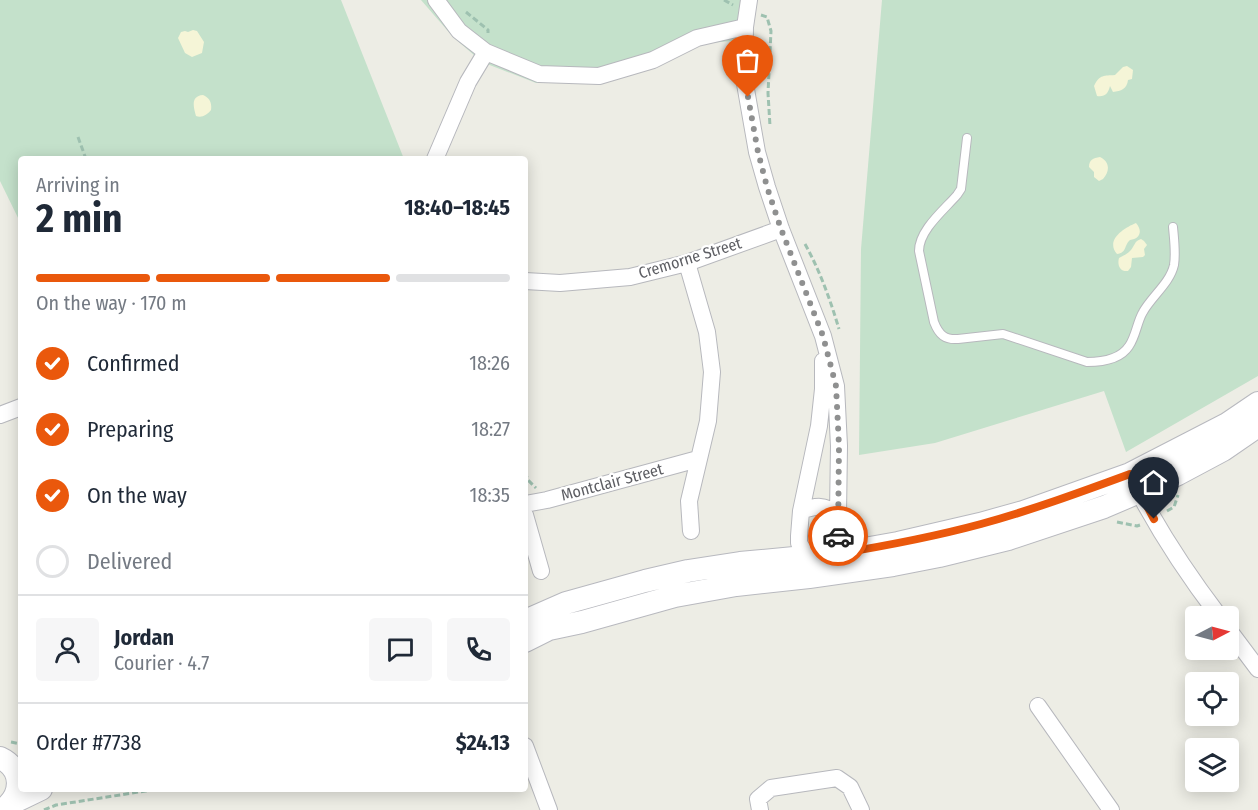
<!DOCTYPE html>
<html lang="en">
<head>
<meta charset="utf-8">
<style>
  :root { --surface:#fff; --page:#f6f6f7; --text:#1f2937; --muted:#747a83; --line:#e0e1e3; --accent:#ea580c }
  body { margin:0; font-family:"Fira Sans Condensed",sans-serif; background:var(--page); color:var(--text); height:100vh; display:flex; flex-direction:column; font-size:22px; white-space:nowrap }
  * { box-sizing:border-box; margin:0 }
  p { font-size:20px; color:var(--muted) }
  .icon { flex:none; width:33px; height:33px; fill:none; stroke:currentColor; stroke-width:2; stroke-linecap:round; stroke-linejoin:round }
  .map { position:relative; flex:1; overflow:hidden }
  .details { position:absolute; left:18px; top:156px; width:510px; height:636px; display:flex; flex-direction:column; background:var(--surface); border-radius:6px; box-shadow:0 3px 15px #0003 }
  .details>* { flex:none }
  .needle { width:39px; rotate:84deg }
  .fabs { position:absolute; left:1185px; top:606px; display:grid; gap:12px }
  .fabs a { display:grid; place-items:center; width:54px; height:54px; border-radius:6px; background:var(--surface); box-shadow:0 3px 15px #0003; font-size:30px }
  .pin { position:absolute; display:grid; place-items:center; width:51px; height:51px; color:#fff; margin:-62px -26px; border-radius:50% 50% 50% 0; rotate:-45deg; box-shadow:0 0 6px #0007 }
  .pin .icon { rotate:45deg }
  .courier { position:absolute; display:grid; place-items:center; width:60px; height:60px; margin:-30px; border:4px solid #ea580c; border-radius:50%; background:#fff; color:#222; box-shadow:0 2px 8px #0007 }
  .head em { font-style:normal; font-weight:700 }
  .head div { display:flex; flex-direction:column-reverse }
  .head { display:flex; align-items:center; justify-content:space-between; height:102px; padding:0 18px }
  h1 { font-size:39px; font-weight:700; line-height:45px }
  .bar { display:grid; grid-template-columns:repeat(4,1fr); gap:9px 6px; align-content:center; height:72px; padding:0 18px }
  .bar i { height:8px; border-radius:4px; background:var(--line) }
  .bar .on { background:var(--accent) }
  .bar p { grid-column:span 4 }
  .line { display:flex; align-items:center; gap:15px; padding:0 18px; border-top:2px solid var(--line) }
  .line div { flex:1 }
  .round { display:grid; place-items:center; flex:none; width:63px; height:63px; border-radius:6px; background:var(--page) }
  ol { padding:0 18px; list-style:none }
  li { display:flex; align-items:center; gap:18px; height:66px }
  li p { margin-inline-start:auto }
  li .icon { padding:6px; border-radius:50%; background:var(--accent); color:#fff; stroke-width:4 }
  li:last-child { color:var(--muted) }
  li i { width:33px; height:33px; border:3px solid var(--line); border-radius:50% }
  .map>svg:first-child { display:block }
</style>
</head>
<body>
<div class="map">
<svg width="1258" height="810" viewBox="0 0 1258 810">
  <rect width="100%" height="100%" fill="#edede5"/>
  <path fill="#c4e1cb" d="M0,0H341L404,159H21V224L0,181Z
    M421,0H749L743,40L698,44L599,82L536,83L482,62L453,37Z
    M882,0H1258V376L1126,452L1104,391L935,443L859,455L861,249Z"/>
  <path fill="#f5f5d7" d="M193,30L197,31L204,42L202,53L192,57L185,53L178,38L181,32L185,31L188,32Z
    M1127,66L1133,70L1132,79L1128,80C1127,89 1121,91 1113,92L1110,86C1108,94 1105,97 1097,96L1094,86C1100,74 1104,76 1115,75L1123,67Z
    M203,95C210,98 212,103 211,110C207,115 202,118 196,116C193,106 191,96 203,95Z
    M1100,157C1110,162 1110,171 1103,179L1099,181L1094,177V172L1089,167C1089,160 1093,158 1100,157Z
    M1136,223C1143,231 1140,239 1130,240C1124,245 1127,253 1117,254C1105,240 1124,228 1136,223Z
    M1141,239L1144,241L1147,245L1144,249L1145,255L1143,257L1132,258L1131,267L1128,271C1120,272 1117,265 1119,258C1123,256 1127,254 1130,251C1135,246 1134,241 1141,239Z"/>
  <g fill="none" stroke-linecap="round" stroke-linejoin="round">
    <defs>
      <path id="lane" d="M967,138L961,189L957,195C944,210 919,230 919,251L934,322C939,335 945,340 958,339L1003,334L1087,362C1101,362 1120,360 1129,346C1136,336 1137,322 1143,312C1152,296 1170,283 1174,265C1176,253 1174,239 1173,227"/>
      <path id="street" d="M436,0L459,31L486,52L539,74L599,76L653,60L697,38L745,27
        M749,0L745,27L744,78L757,152L767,187L781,229L823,336L836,386L839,446L838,514L836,554L837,563
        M435,159L468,82L486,52
        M687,263L707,332L712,372L708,421L689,501L691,531
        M525,281L560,283L630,277L687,263L781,229
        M0,415L21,407
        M1134,483C1158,530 1187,574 1219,616
        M525,504L547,500L698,459
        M801,511C817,505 824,505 838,514
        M525,515L541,571
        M808,567L807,557L799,543V536L801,511L819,426L823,389V361
        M1228,629L1258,669
        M1038,706L1111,810
        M525,746L549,810
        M760,810L758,799L771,788L837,778L850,787L861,810"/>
      <path id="secondary" d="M525,621L566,603L645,581L688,571L740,563L836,554L898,543L980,524L1023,512L1130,474L1227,424L1258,403
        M525,641L549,629L582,622L675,596L736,585L809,577L893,565L939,556L1008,539L1104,507L1139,492L1178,474L1223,450L1258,426
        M0,758C24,769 23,796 2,810
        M10,804L41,789"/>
    </defs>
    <use href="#lane" stroke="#b7b8bd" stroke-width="10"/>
    <use href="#street" stroke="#b7b8bd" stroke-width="18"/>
    <use href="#secondary" stroke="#b8b9bf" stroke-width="24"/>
    <path stroke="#9ec1b0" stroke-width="3" stroke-dasharray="6 3" stroke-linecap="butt" d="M724,0L733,5
      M466,12L488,30V33
      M761,15L767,17L771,31L768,93L770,126
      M78,137L86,159
      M805,244C820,271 830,299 839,329
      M525,472L528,480L536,488
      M1167,511L1174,507L1178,495
      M1117,522L1137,526L1140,525
      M11,742L21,744
      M44,810L56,805L158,789"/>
    <use href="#lane" stroke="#fff" stroke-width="8"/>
    <use href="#street" stroke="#fff" stroke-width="16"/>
    <use href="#secondary" stroke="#fff" stroke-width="22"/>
  </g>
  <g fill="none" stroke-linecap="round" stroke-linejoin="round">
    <path stroke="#8f9090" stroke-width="6" stroke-dasharray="0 10.8" d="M748,97L758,152L767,187L781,229L823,336L836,386L839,446L838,536"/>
    <path stroke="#ea580c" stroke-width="8" d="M838,536L836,554C885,546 933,537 981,524C1032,510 1081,492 1130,474L1154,519"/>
  </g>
  <g text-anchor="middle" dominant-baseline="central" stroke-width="4.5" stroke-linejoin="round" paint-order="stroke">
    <g font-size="16" fill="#5d5e63" stroke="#fff">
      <text transform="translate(690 258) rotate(-17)">Cremorne Street</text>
      <text transform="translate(612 482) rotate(-15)">Montclair Street</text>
    </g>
  </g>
</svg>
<div class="fabs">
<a><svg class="needle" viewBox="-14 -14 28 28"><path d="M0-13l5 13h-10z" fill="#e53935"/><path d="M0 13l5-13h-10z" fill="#747a83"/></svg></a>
<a><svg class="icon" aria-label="locate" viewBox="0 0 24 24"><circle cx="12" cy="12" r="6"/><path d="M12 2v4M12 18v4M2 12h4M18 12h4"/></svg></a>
<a><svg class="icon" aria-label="layers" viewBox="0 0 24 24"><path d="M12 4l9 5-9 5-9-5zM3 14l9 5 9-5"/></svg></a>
</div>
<div class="pin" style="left:748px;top:97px;background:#ea580c"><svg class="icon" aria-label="bag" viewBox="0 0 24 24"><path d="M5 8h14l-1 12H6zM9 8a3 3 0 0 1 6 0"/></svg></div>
<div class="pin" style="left:1154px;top:519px;background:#1f2937"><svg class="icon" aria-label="home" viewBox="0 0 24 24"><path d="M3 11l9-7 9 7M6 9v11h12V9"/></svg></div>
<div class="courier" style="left:838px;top:536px"><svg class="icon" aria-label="car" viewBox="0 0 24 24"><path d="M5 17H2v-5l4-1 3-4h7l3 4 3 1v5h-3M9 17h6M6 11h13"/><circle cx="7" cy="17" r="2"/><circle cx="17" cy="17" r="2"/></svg></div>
<section class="details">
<div class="head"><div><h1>2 min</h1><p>Arriving in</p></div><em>18:40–18:45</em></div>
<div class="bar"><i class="on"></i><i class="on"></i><i class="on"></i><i></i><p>On the way · 170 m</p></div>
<ol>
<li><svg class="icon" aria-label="check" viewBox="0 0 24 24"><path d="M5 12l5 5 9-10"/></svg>Confirmed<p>18:26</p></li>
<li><svg class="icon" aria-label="check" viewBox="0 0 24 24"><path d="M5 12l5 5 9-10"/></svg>Preparing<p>18:27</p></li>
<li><svg class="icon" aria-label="check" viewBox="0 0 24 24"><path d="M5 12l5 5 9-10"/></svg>On the way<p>18:35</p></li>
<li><i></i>Delivered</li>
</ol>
<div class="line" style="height:108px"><a class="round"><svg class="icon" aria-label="person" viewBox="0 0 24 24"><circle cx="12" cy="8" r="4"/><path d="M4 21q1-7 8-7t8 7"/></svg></a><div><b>Jordan</b><p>Courier · 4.7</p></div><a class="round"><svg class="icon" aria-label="chat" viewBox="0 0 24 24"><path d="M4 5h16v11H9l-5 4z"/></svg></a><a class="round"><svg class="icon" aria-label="phone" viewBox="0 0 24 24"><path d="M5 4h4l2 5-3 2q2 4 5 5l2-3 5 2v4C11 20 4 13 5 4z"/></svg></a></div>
<div class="line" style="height:78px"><div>Order #7738</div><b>$24.13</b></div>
</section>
</div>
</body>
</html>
